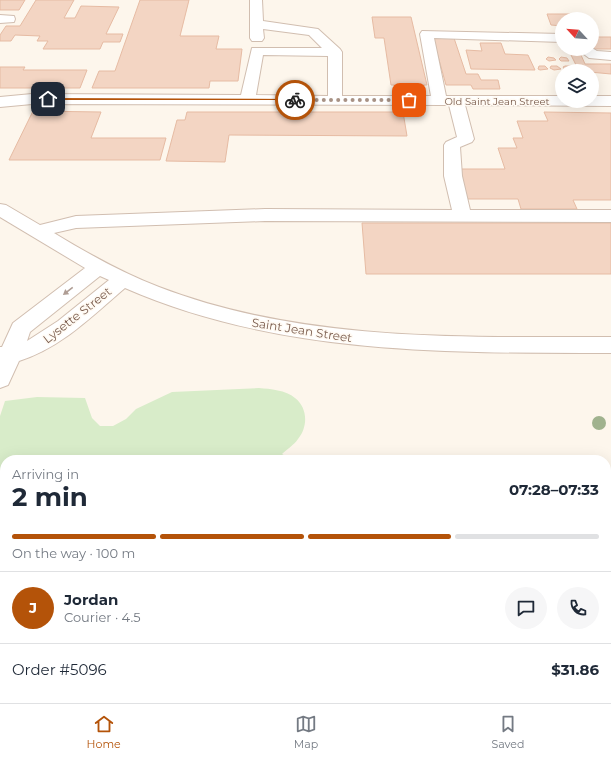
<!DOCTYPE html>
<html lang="en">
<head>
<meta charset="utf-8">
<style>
  :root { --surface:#fff; --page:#f6f6f7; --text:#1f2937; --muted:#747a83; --line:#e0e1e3; --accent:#b45309 }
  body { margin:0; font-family:Montserrat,sans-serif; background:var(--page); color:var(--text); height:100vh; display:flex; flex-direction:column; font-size:15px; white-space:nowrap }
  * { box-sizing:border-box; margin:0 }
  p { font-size:13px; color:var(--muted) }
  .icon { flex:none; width:22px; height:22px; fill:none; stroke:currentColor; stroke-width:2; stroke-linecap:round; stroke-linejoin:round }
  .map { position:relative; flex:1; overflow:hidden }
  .details { position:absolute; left:0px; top:455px; width:611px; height:248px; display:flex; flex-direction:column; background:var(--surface); border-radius:16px 16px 0 0; box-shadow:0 4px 16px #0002 }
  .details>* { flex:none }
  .needle { width:26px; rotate:296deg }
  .tools { position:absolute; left:555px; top:12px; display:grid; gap:8px }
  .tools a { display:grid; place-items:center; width:44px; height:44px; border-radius:50%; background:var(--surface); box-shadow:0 4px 16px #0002; font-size:20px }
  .pin { position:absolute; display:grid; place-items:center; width:34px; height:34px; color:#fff; margin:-17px; border-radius:8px; box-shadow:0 2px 6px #0006 }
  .courier { position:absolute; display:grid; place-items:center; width:40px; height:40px; margin:-20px; border:3px solid #b45309; border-radius:50%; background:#fff; color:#222; box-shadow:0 1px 5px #0007 }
  .head em { font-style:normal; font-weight:700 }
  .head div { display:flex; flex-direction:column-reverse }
  .head { display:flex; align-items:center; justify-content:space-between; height:68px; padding:0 12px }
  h1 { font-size:26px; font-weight:700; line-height:30px }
  .bar { display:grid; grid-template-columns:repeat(4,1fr); gap:6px 4px; align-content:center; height:48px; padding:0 12px }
  .bar i { height:5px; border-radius:3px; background:var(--line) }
  .bar .current { background:var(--accent) }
  .bar p { grid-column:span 4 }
  .line { display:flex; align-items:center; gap:10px; padding:0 12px; border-top:1px solid var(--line) }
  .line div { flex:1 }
  .round { display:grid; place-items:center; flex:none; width:42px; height:42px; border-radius:21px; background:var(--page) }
  .tab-bar { display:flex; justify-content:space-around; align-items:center; height:56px; border-top:1px solid var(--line); background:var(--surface); font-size:11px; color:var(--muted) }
  .tab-bar a { display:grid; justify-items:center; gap:2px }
  .tab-bar .current { color:var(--accent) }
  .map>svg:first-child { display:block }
</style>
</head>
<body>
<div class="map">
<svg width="611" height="703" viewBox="0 0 611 703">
  <rect width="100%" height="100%" fill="#fdf6ec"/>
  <path fill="#d8ecc9" d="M259,388C270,389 286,390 295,398C308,408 308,427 298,439C294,445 287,449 282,454L292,460H5V579L0,580V416L5,401L37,397L85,398L92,418L100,426H113L126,419L136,409L172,392Z
    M606,630H611V703H561L566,701V698H606Z
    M32,698H74L84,703H19Z
    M286,698H456L459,703H282Z"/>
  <path fill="#f3d5c3" stroke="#e6bba3" d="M0,0H25L19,10H0Z
    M36,0H74L64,18H75L81,6L119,7L106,34H123L120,42H103L100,49H43L48,41H37L40,36L15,35L11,41H0V35L6,26H20Z
    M140,0H189L180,36H219L216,49H242L238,81H210L209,88H92L99,71H115Z
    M547,14H570L572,19H562V26L551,25Z
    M372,17H411L427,85H391L384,38H375Z
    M592,37H611V49H592Z
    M433,38H454L466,74H478L481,80H498L500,89H473L471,85H446Z
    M480,43H501L505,54L528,55L535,70L471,69L466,50L482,51Z
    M571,55H581L585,64H611V74L579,71Z
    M548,57L554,58L556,60L549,61L546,59Z
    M561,57L567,58L569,61H561L559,59Z
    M539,66H545L548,69L540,70L538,69Z
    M551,66H557L561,69L554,70L550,68Z
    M565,66H571L574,69L565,70L563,67Z
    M0,67H25L23,70H87L80,88H0Z
    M33,111L101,112L91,138H166L160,160H9Z
    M187,112H403L407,136L229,135L225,162L166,161L177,120H185Z
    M544,112L611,113V200H573L577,209H521L518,199H462L455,169H505L498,148H517L513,138H523L517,121H548Z
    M362,223H611V274H366Z"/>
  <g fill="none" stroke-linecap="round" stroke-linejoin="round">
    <defs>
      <path id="minor" d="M250,0H262L263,21L318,29L340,49L342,52V96H431L420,34L422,31L562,34V42L434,38L446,96H562V101H592V96H611V106L465,105L474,139L472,142L460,147L462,176L470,210H611V222L265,221L76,228L54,233C87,253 122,273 159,287C302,342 460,337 611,337V353C447,353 278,355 125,288C92,316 61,348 19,361L8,385L0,388V347H2L13,323L85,268L0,217V204L6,205L40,225L76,216L265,209L452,210L444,176V145L446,142L457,137L449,105L32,104L0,107V97L32,94L241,95L252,48H322L309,35L263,29L264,38L262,41H252L250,38ZM263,55L328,56V96L256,95ZM100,276L109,280L58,321L27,341L30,332Z
        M0,15L14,16L15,19L14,22L0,23Z
        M592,48L597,51L611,52V60L589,58L577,49Z
        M0,586H5V614H0Z
        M606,589H611V617H606Z"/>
    </defs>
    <use href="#minor" stroke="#d1beb0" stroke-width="2"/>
    <use href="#minor" fill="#fff" fill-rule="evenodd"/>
  </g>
  <circle fill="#a0b28e" cx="599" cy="423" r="7"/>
  <defs><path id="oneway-solid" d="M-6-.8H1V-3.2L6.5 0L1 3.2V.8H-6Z"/></defs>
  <use fill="#af9d94" href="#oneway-solid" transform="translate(68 291) rotate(142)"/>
  <path fill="#b45309" d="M46,98L295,99L298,100H48Z"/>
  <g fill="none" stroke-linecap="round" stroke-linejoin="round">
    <path stroke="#a89285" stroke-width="4" stroke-dasharray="0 7.2" d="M295,100H409"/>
  </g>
  <g text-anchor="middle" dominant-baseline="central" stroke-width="3" stroke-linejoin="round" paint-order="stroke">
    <g font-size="10" fill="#7a5c4d" stroke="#fffaf3">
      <text x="497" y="101">Old Saint Jean Street</text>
    </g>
    <g font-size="12" fill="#7a5c4d" stroke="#fffaf3">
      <text transform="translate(77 315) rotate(-38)">Lysette Street</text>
      <text transform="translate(302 330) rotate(9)">Saint Jean Street</text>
    </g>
  </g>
</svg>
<div class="tools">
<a><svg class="needle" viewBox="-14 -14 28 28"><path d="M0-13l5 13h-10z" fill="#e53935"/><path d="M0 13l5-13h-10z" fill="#747a83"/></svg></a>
<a><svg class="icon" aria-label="layers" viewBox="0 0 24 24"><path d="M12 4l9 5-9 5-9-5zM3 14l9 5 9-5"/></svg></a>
</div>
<div class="pin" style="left:409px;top:100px;background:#ea580c"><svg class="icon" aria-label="bag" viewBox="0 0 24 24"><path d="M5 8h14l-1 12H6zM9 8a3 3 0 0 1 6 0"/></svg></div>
<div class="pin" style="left:48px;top:99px;background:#1f2937"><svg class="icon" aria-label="home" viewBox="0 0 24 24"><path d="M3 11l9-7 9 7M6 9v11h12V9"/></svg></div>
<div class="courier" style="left:295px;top:100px"><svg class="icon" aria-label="bike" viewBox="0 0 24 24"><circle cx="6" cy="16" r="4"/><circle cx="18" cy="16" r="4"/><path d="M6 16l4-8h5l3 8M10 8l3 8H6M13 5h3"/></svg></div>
<section class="details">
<div class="head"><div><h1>2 min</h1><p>Arriving in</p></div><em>07:28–07:33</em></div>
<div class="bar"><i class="current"></i><i class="current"></i><i class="current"></i><i></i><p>On the way · 100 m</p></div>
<div class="line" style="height:72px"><b class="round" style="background:var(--accent);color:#fff">J</b><div><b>Jordan</b><p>Courier · 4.5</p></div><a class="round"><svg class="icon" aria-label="chat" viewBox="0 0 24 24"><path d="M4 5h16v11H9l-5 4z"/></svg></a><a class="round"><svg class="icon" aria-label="phone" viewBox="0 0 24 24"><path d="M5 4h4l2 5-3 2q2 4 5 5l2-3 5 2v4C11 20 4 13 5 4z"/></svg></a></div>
<div class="line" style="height:52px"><div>Order #5096</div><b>$31.86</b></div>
</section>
</div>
<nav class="tab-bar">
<a class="current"><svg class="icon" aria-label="home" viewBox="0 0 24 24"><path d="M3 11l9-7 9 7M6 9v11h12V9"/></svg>Home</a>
<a><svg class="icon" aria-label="map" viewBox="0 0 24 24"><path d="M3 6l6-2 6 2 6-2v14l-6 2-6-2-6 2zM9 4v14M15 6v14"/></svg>Map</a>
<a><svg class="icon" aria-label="saved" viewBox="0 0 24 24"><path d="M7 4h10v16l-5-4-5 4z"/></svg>Saved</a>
</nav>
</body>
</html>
